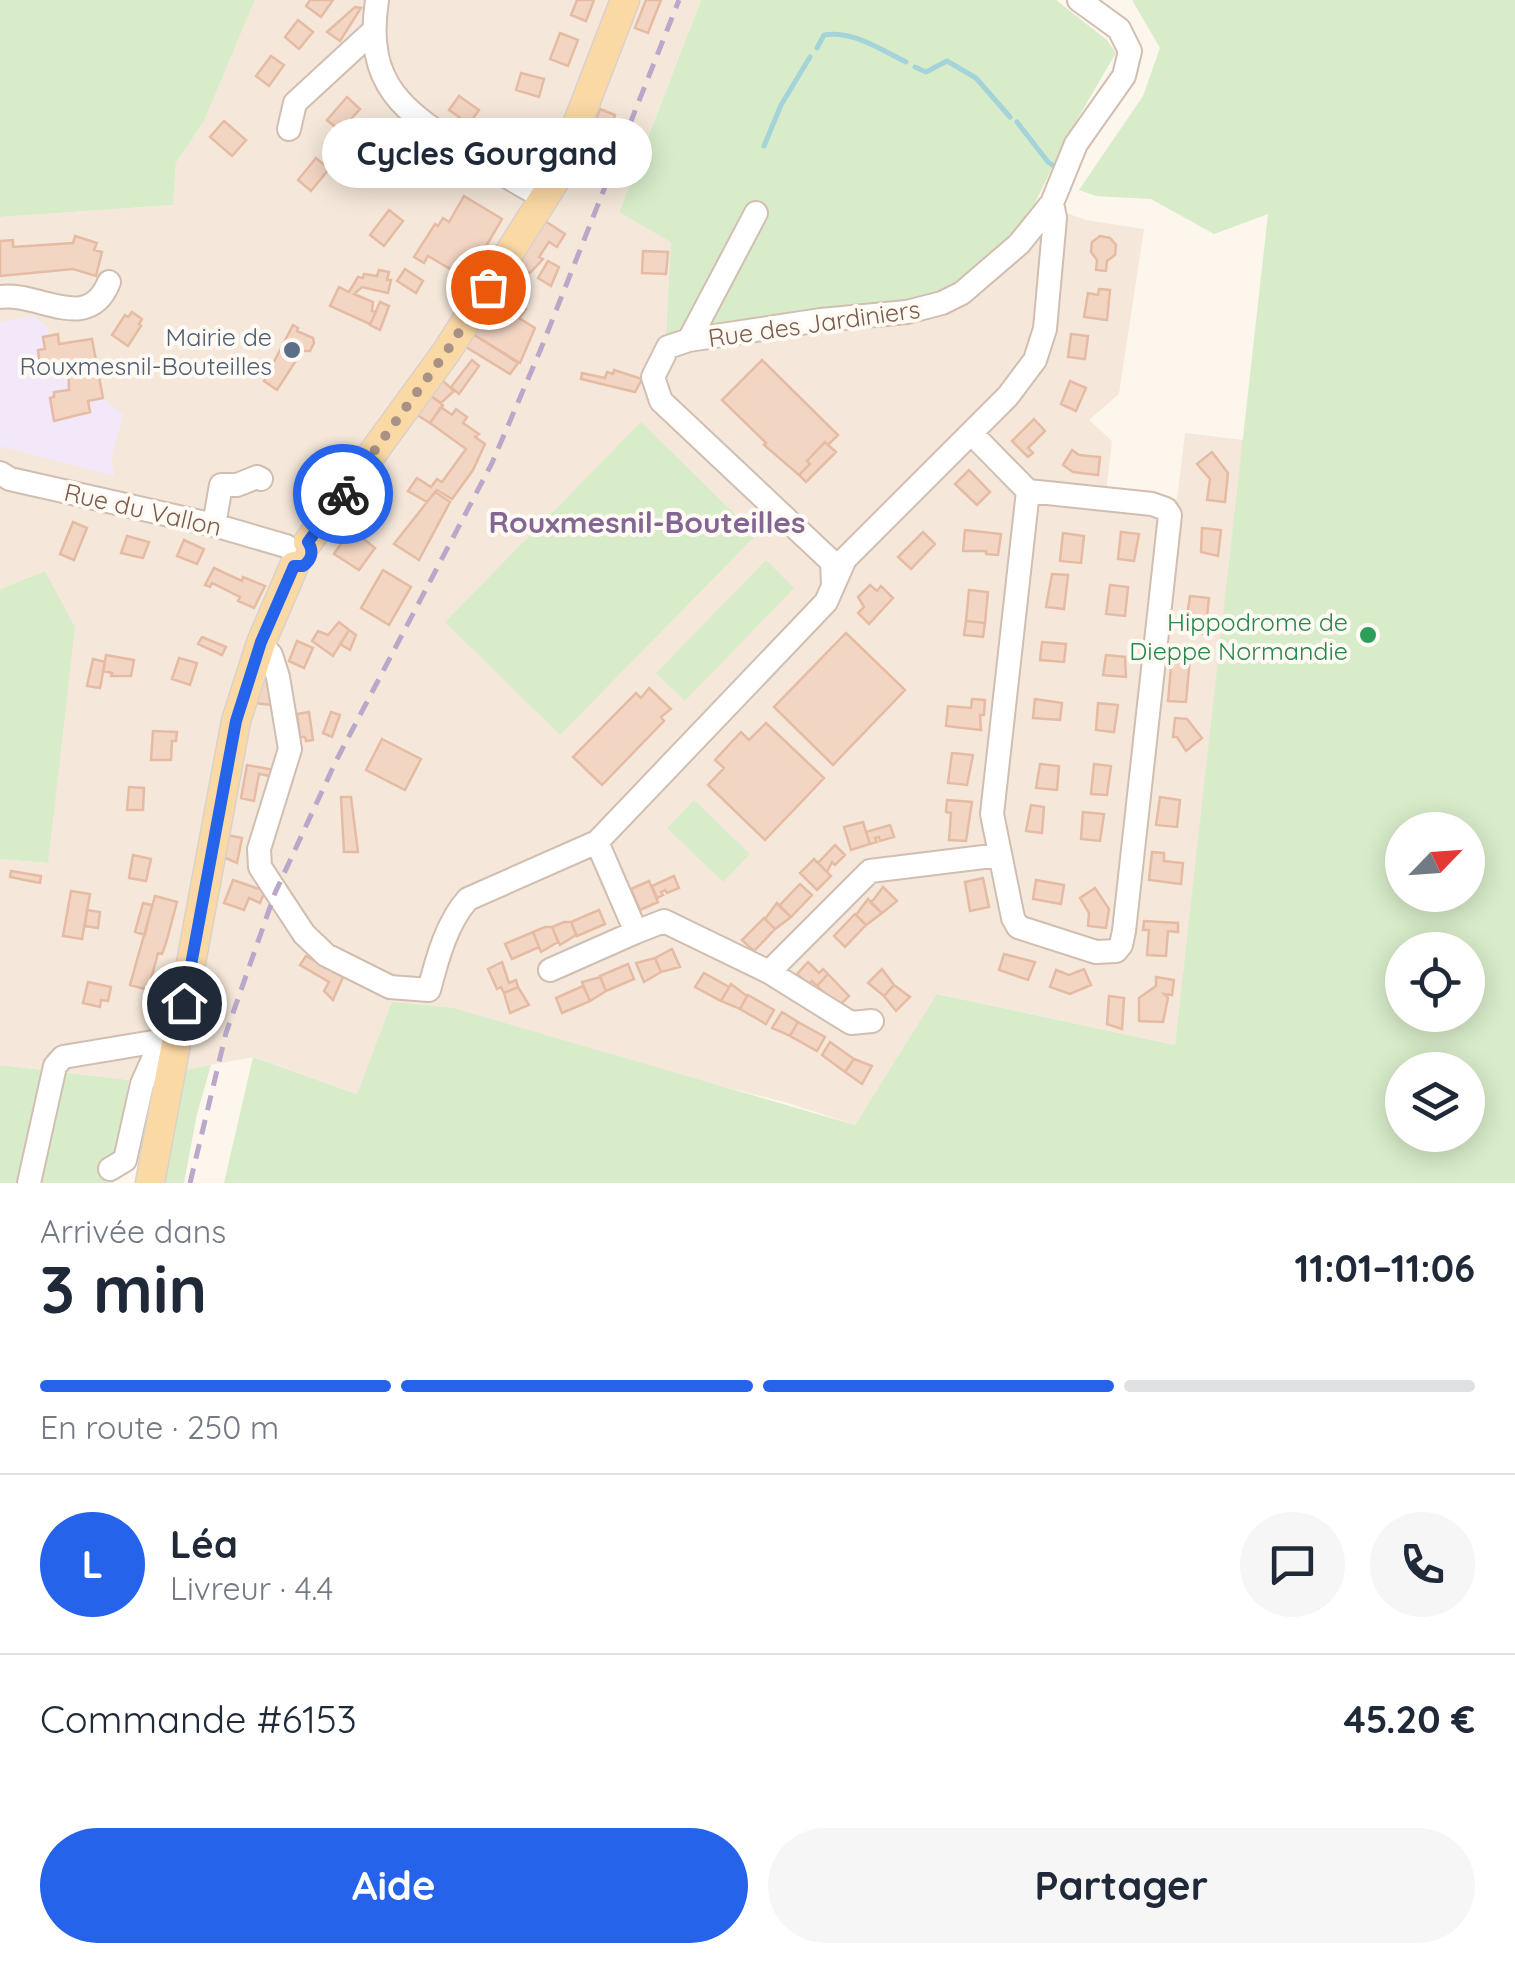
<!DOCTYPE html>
<html lang="fr">
<head>
<meta charset="utf-8">
<style>
  :root { --surface:#fff; --page:#f6f6f7; --text:#1f2937; --muted:#747a83; --line:#e0e1e3; --accent:#2563eb }
  body { margin:0; font-family:Quicksand,sans-serif; background:var(--page); color:var(--text); height:100vh; display:flex; flex-direction:column; font-size:38px; white-space:nowrap }
  * { box-sizing:border-box; margin:0 }
  p { font-size:32px; color:var(--muted) }
  .icon { flex:none; width:55px; height:55px; fill:none; stroke:currentColor; stroke-width:2; stroke-linecap:round; stroke-linejoin:round }
  .map { position:relative; height:1183px; overflow:hidden }
  .sheet { display:flex; flex-direction:column; background:var(--surface); flex:1 }
  .sheet>* { flex:none }
  .needle { width:65px; rotate:65deg }
  .fabs { position:absolute; left:1385px; top:812px; display:grid; gap:20px }
  .fabs a { display:grid; place-items:center; width:100px; height:100px; border-radius:50%; background:var(--surface); box-shadow:0 5px 25px #0003; font-size:50px }
  .pin { position:absolute; display:grid; place-items:center; width:85px; height:85px; color:#fff; margin:-42px; border:5px solid #fff; border-radius:50%; box-shadow:0 2px 10px #0007 }
  .courier { position:absolute; display:grid; place-items:center; width:100px; height:100px; margin:-50px; border:8px solid #2563eb; border-radius:50%; background:#fff; color:#222; box-shadow:0 2px 12px #0007 }
  .bubble { position:absolute; height:70px; border-radius:35px; background:var(--surface); box-shadow:0 5px 25px #0003; font-size:32px; font-weight:700; line-height:70px; text-align:center }
  .head em { font-style:normal; font-weight:700 }
  .head div { display:flex; flex-direction:column-reverse }
  .head { display:flex; align-items:center; justify-content:space-between; height:170px; padding:0 40px }
  h1 { font-size:65px; font-weight:700; line-height:75px }
  .bar { display:grid; grid-template-columns:repeat(4,1fr); gap:15px 10px; align-content:center; height:120px; padding:0 40px }
  .bar i { height:12px; border-radius:8px; background:var(--line) }
  .bar .active { background:var(--accent) }
  .bar p { grid-column:span 4 }
  .line { display:flex; align-items:center; gap:25px; padding:0 40px; border-top:2px solid var(--line) }
  .line div { flex:1 }
  .round { display:grid; place-items:center; flex:none; width:105px; height:105px; border-radius:52px; background:var(--page) }
  .primary-button { display:flex; gap:20px; margin-top:auto; padding:20px 40px }
  .primary-button a { flex:1; height:115px; border-radius:60px; background:var(--accent); color:#fff; font-size:40px; font-weight:700; line-height:115px; text-align:center }
  .primary-button a+a { background:var(--page); color:var(--text) }
  .map>svg:first-child { display:block }
</style>
</head>
<body>
<div class="map">
<svg width="1515" height="1183" viewBox="0 0 1515 1183">
  <rect width="100%" height="100%" fill="#fdf6ec"/>
  <path fill="#f5e8da" d="M255,0H701L619,211L1038,203L1086,220L1144,229L1119,394L1089,420L1112,441L1106,494L1177,499L1185,433L1244,440L1175,1045L938,994L855,1125L788,1103L392,1002L358,1094L254,1057L129,1080L0,1065V859L47,863L45,571L0,589V217L173,205L176,163L204,121Z"/>
  <path fill="#f3e8fa" d="M33,316L47,327L49,336L58,334L60,344L92,339L103,398L123,415L111,459L114,476L0,446V322Z"/>
  <path fill="#d8ecc9" fill-rule="evenodd" d="M0,0H255L204,121L176,163L173,205L0,217Z
    M701,0H1056L1107,40L1116,53L1068,135L1018,238L964,286L922,307L666,339L671,242L619,212Z
    M1132,0H1515V1183H224L253,1057L357,1094L392,1002L453,1008L855,1125L937,994L1175,1045L1268,214L1214,234L1151,199L1096,196L1079,190L1143,96L1160,48ZM1402,830H1468V895H1402ZM1402,950H1468V1015H1402ZM1402,1070H1468V1135H1402Z
    M641,422L756,535L560,735L445,622Z
    M766,560L794,588L685,701L656,673Z
    M45,571L75,627L48,863L0,859V589Z
    M694,800L750,854L723,882L667,828Z
    M0,1065L129,1080L113,1183H0Z
    M211,1065L197,1114L184,1183H161L183,1070Z"/>
  <g fill="none" stroke-linecap="round" stroke-linejoin="round">
    <path stroke="#a5d3da" stroke-width="5" d="M817,48L824,35C853,30 881,50 906,62
      M915,67L926,72L947,61L976,78L1010,117
      M1017,122L1048,162L1057,168
      M764,146L781,105L810,57"/>
  </g>
  <path fill="#f3d5c3" stroke="#e6bba3" stroke-width="2.5" d="M310,0H333L321,17L306,6Z
    M577,0H594L586,21L571,15Z
    M646,0H661L648,33L635,28Z
    M355,7L361,8L340,41L327,32Z
    M298,20L313,32L299,49L285,37Z
    M560,33L578,40L568,66L550,59Z
    M271,56L284,65L269,86L256,76Z
    M521,73L544,79L539,97L516,90Z
    M459,96L479,110L469,124L449,110Z
    M347,97L360,109L340,131L327,120Z
    M600,109L615,115L609,134L593,127Z
    M224,121L246,140L232,156L210,137Z
    M502,124L521,137L512,151L493,139Z
    M426,154L447,168L437,183L417,169Z
    M316,158L329,169L311,191L298,180Z
    M464,196L502,219L467,279L428,256L424,263L414,257L435,224L438,226L443,218L449,222Z
    M389,210L403,221L384,246L370,235Z
    M545,221L565,234L557,247L549,242L539,257L543,259L530,273L517,265Z
    M75,236L97,243L94,250L102,252L96,276L73,269L0,276V241L13,240V247L73,243Z
    M1100,236L1110,238L1116,245L1115,255L1107,261L1106,271L1096,270L1097,260L1091,252L1092,242Z
    M643,251L668,252L666,274L642,273Z
    M548,261L559,267L551,286L538,278Z
    M405,269L423,281L416,293L397,281Z
    M379,270L389,272L387,280H391L388,293L362,287L354,294L373,302L372,311L376,312L370,324L330,306L339,287L349,292L358,277L363,278L364,274L377,276Z
    M511,287L519,292L517,296L520,298L514,301L526,309L520,317L509,309L505,315L497,310Z
    M1099,289L1110,290L1107,320L1084,317L1088,293L1098,295Z
    M380,302L389,306L380,330L370,325Z
    M497,310L511,319L514,315L535,328L520,363L473,334L486,315Z
    M132,312L142,319L139,324L141,326L128,346L112,335L125,315L128,317Z
    M293,325L298,328L297,331L313,338L314,343L310,351H302L277,390L264,381Z
    M58,334L59,344L92,339L103,398L88,401L90,412L54,421L50,398L54,397V392L69,390L68,361L40,366L38,350L45,349L43,337Z
    M473,334L518,363L510,374L466,347Z
    M1071,334L1088,336L1085,359L1068,357Z
    M472,360L479,366L459,394L451,387Z
    M762,360L838,435L828,445L825,442L807,461L810,464L799,475L764,445L766,443L722,400Z
    M614,370L642,379L635,392L581,379L582,373L605,378L607,372L613,374Z
    M442,380L454,391L441,403L431,396Z
    M1070,381L1086,388L1076,411L1061,404Z
    M431,396L443,405L430,423L417,415Z
    M441,407L452,415L456,409L467,417L463,423L479,434L475,437L485,444L473,470L452,499L437,490L427,502L408,491L417,478L431,487L437,479L442,482L466,449L430,423Z
    M1034,419L1045,431L1028,448L1033,453L1028,457L1012,441Z
    M825,442L836,452L806,482L799,475L810,464L807,461Z
    M1072,450L1079,455L1100,457L1098,475L1073,472L1063,465Z
    M1212,452L1228,473L1225,502L1207,500L1210,479L1197,464Z
    M969,470L990,492L977,505L955,484Z
    M435,492L450,502L419,560L394,544Z
    M73,522L87,528L74,560L60,554Z
    M1202,528L1221,530L1218,556L1201,552Z
    M351,529L375,548L359,570L334,554Z
    M965,530L1001,534L998,555L986,554V551H963Z
    M923,532L935,544L911,569L898,557Z
    M1121,532L1139,534L1134,561L1118,559Z
    M1063,533L1084,536L1081,563L1060,561Z
    M127,536L149,542L143,558L121,553Z
    M184,540L204,549L197,564L177,556Z
    M214,568L242,581L243,577L265,586L254,608L238,601L240,597L212,583L210,587L205,585Z
    M383,570L411,587L389,625L361,608Z
    M1052,574L1068,575L1064,609L1046,607Z
    M870,585L877,591L881,586L893,598L869,624L858,613L864,607L858,597Z
    M1110,585L1128,587L1125,616L1106,614Z
    M969,590L988,592L985,623L966,621Z
    M1190,596L1209,598L1205,634L1186,632L1185,629Z
    M966,621L985,623L983,637L964,635Z
    M339,622L349,630L333,656L312,641L318,631L328,635Z
    M349,630L356,635L350,650L340,644Z
    M846,633L905,690L833,765L774,707Z
    M202,637L226,647L222,655L198,644Z
    M297,641L313,648L304,668L289,661Z
    M1042,642L1066,644L1064,662L1040,660Z
    M106,655L134,660L131,676H111L112,673L103,671Z
    M1106,655L1125,657L1126,677L1103,675Z
    M1172,656L1190,658L1186,702L1168,701Z
    M179,658L197,663L190,685L172,679Z
    M93,659L105,662L100,688L87,686Z
    M262,675L273,681L272,705L253,703Z
    M649,688L671,709L661,717L664,721L602,785L573,757L636,693L641,698Z
    M972,699L985,700L984,715H980L981,730L946,726L948,706L971,708Z
    M1035,699L1062,703L1060,720L1033,718Z
    M1098,703L1118,705L1114,732L1096,730Z
    M309,712L313,740L306,741L305,737H300L297,714Z
    M331,712L340,715L332,737L323,733Z
    M1175,718L1187,719L1202,738L1186,751L1177,737H1173Z
    M766,723L824,778L765,840L708,785L724,768L715,760L741,732L749,740Z
    M153,731L177,732L176,741H172L171,760H151Z
    M382,739L421,759L405,790L366,770Z
    M952,753L973,755L967,785L948,783Z
    M1040,764L1059,766L1057,790L1036,788Z
    M1094,764L1111,766L1107,795L1091,794Z
    M247,765L279,771L276,777L259,774L254,801L241,798Z
    M129,787L144,788L143,810H127Z
    M341,797H351L358,852H344Z
    M1160,797L1180,800L1177,827L1156,825Z
    M947,800L972,802L966,841L949,840L951,813L946,812Z
    M1031,805L1044,807L1042,833L1026,831Z
    M1083,812L1104,814L1100,841L1081,839Z
    M863,822L870,844L851,850L844,827Z
    M890,825L894,837L880,841L879,837L875,838L877,842L870,844L866,832Z
    M227,835L242,838L237,863L221,856Z
    M835,845L845,855L835,865L832,862L827,872L818,863Z
    M1152,852L1164,853V861L1183,863L1181,884L1149,880Z
    M133,855L151,859L146,881L129,878Z
    M814,859L831,876L817,890L800,873Z
    M11,871L41,876L40,883L10,877Z
    M674,876L679,888L667,893L665,890L661,892L663,895L657,898L652,886Z
    M983,878L989,907L970,911L965,882Z
    M233,880L265,891L260,903L249,898L244,910L224,903Z
    M1036,880L1064,885L1061,904L1033,899Z
    M649,881L658,902L640,910L631,889Z
    M800,884L812,895L791,917L779,906Z
    M883,887L897,901L882,913L871,903Z
    M1095,888L1109,909L1106,928L1088,926L1089,913L1080,898Z
    M71,891L90,894L82,939L63,936Z
    M155,896L177,902L166,943L162,954L158,953L148,990L130,985Z
    M868,899L882,913L866,925L856,915Z
    M143,903L152,905L145,935L135,932Z
    M777,903L791,917L775,929L765,919Z
    M87,910L100,912L98,928L85,926Z
    M599,910L605,924L577,936L571,922Z
    M855,914L866,925L845,947L834,936Z
    M764,918L775,929L754,951L742,940Z
    M1144,921L1178,923V932L1168,931L1166,956L1147,955L1149,930H1143Z
    M564,922H571L576,935L560,945L552,927Z
    M545,927H552L558,942L541,952L533,932Z
    M533,932L539,947L512,959L505,944Z
    M672,949L680,967L661,972L655,958Z
    M1004,954L1035,962L1028,980L999,970Z
    M306,956L343,977L333,1000L324,991L329,982L300,965Z
    M655,958L661,972L644,982L636,963Z
    M502,962L509,983L516,980L518,987L504,993L501,987L497,989L488,969Z
    M808,962L819,973L823,969L828,974L817,986L812,981L808,985L797,974Z
    M628,964L634,979L606,991L600,976Z
    M882,969L894,985L884,996L868,983Z
    M1084,969L1091,985L1070,994L1050,987L1056,970L1069,975Z
    M704,973L729,987L721,1001L695,987Z
    M828,974L849,996L838,1007L817,986Z
    M600,977L606,991L590,1001L582,982Z
    M1156,977L1174,980L1172,995L1164,994L1168,998L1163,1022L1139,1021V998L1156,986Z
    M88,982L111,987L108,1001L101,1000L100,1007L83,1003Z
    M731,984L747,996L740,1009L721,1001Z
    M894,985L910,997L896,1011L884,996Z
    M583,986L590,1001L562,1013L556,998Z
    M518,987L529,1005L510,1013L504,993Z
    M748,995L774,1010L766,1024L740,1009Z
    M1109,996L1124,998L1122,1029L1107,1024Z
    M782,1012L798,1022L790,1036L772,1028Z
    M798,1022L825,1037L817,1051L790,1036Z
    M830,1042L854,1059L845,1072L822,1055Z
    M854,1059L872,1066L862,1084L845,1072Z"/>
  <g fill="none" stroke-linecap="round" stroke-linejoin="round">
    <defs>
      <path id="minor" d="M377,0C364,86 404,112 470,153C494,168 518,185 544,197
        M289,129L295,103L372,32
        M0,297C38,291 88,335 109,282
        M689,340L756,213
        M972,434L1028,491L1152,504L1166,509L1170,515L1124,931L1121,945L1116,951L1096,952L1018,927L1013,918L992,814L1028,491
        M0,473L10,479L214,525L286,546
        M214,525L221,485H237L257,477L261,479
        M833,584L832,562L661,401L653,377L668,347L689,340L821,320L907,312L942,303L962,293L1019,244L1052,203L1076,144L1124,76L1130,51L1119,29L1079,0
        M261,643L271,655L278,677L290,749L259,849L260,867L304,934L326,955L390,987L429,990C437,959 447,922 468,899L597,842L826,602L845,559L1008,396L1035,360L1045,329L1055,218L1052,203
        M597,842L636,932L664,921L769,972L851,1023L872,1021
        M550,970L636,932
        M769,972L870,871L1000,855
        M110,1169L125,1160L142,1084L154,1057L156,1042
        M29,1183L55,1066L63,1057L177,1038"/>
      <path id="major" d="M308,542L447,351L556,179L625,0
        M150,1183L236,721L261,643L294,566"/>
    </defs>
    <use href="#minor" stroke="#d1beb0" stroke-width="26"/>
    <use href="#major" stroke="#dad1cd" stroke-width="31"/>
    <use href="#minor" stroke="#fff" stroke-width="22"/>
    <use href="#major" stroke="#fbd9a5" stroke-width="28"/>
    <path stroke="#b9a8c9" stroke-width="5" stroke-dasharray="15 10" stroke-linecap="butt" d="M190,1183L226,1033L275,893L336,761L492,463L540,351L679,0"/>
  </g>
  <g fill="none" stroke-linecap="round" stroke-linejoin="round">
    <path stroke="#a89285" stroke-width="10" stroke-dasharray="0 18" d="M343,494L447,351L488,287"/>
    <path stroke="#2563eb" stroke-width="12" d="M184,1003L236,721L261,642L294,566H303C312,560 314,551 308,542L343,494"/>
  </g>
  <circle fill="#5c6f8a" stroke="#fffaf3" stroke-width="4" cx="292" cy="350" r="10"/>
  <circle fill="#2e9e5b" stroke="#fffaf3" stroke-width="4" cx="1368" cy="635" r="10"/>
  <g text-anchor="middle" dominant-baseline="central" stroke-width="8" stroke-linejoin="round" paint-order="stroke">
    <g font-size="25" fill="#7a5c4d" stroke="#fffaf3">
      <text transform="translate(814 323) rotate(-8)">Rue des Jardiniers</text>
      <text transform="translate(143 509) rotate(13)">Rue du Vallon</text>
    </g>
    <g font-size="25" fill="#4e5e75" stroke="#fffaf3" text-anchor="end">
      <text x="272" y="336">Mairie de<tspan x="272" dy="29">Rouxmesnil-Bouteilles</tspan></text>
    </g>
    <g font-size="25" fill="#27864d" stroke="#fffaf3" text-anchor="end">
      <text x="1348" y="621">Hippodrome de<tspan x="1348" dy="29">Dieppe Normandie</tspan></text>
    </g>
    <g font-size="30" font-weight="bold" fill="#846695" stroke="#fffaf3">
      <text x="647" y="522">Rouxmesnil-Bouteilles</text>
    </g>
  </g>
</svg>
<div class="fabs">
<a><svg class="needle" viewBox="-14 -14 28 28"><path d="M0-13l5 13h-10z" fill="#e53935"/><path d="M0 13l5-13h-10z" fill="#747a83"/></svg></a>
<a><svg class="icon" aria-label="locate" viewBox="0 0 24 24"><circle cx="12" cy="12" r="6"/><path d="M12 2v4M12 18v4M2 12h4M18 12h4"/></svg></a>
<a><svg class="icon" aria-label="layers" viewBox="0 0 24 24"><path d="M12 4l9 5-9 5-9-5zM3 14l9 5 9-5"/></svg></a>
</div>
<div class="pin" style="left:488px;top:287px;background:#ea580c"><svg class="icon" aria-label="bag" viewBox="0 0 24 24"><path d="M5 8h14l-1 12H6zM9 8a3 3 0 0 1 6 0"/></svg></div>
<div class="pin" style="left:184px;top:1003px;background:#1f2937"><svg class="icon" aria-label="home" viewBox="0 0 24 24"><path d="M3 11l9-7 9 7M6 9v11h12V9"/></svg></div>
<div class="courier" style="left:343px;top:494px"><svg class="icon" aria-label="bike" viewBox="0 0 24 24"><circle cx="6" cy="16" r="4"/><circle cx="18" cy="16" r="4"/><path d="M6 16l4-8h5l3 8M10 8l3 8H6M13 5h3"/></svg></div>
<div class="bubble" style="left:322px;top:118px;width:330px">Cycles Gourgand</div>
</div>
<section class="sheet">
<div class="head"><div><h1>3 min</h1><p>Arrivée dans</p></div><em>11:01–11:06</em></div>
<div class="bar"><i class="active"></i><i class="active"></i><i class="active"></i><i></i><p>En route · 250 m</p></div>
<div class="line" style="height:180px"><b class="round" style="background:var(--accent);color:#fff">L</b><div><b>Léa</b><p>Livreur · 4.4</p></div><a class="round"><svg class="icon" aria-label="chat" viewBox="0 0 24 24"><path d="M4 5h16v11H9l-5 4z"/></svg></a><a class="round"><svg class="icon" aria-label="phone" viewBox="0 0 24 24"><path d="M5 4h4l2 5-3 2q2 4 5 5l2-3 5 2v4C11 20 4 13 5 4z"/></svg></a></div>
<div class="line" style="height:130px"><div>Commande #6153</div><b>45.20 €</b></div>
<div class="primary-button"><a>Aide</a><a>Partager</a></div>
</section>
</body>
</html>
